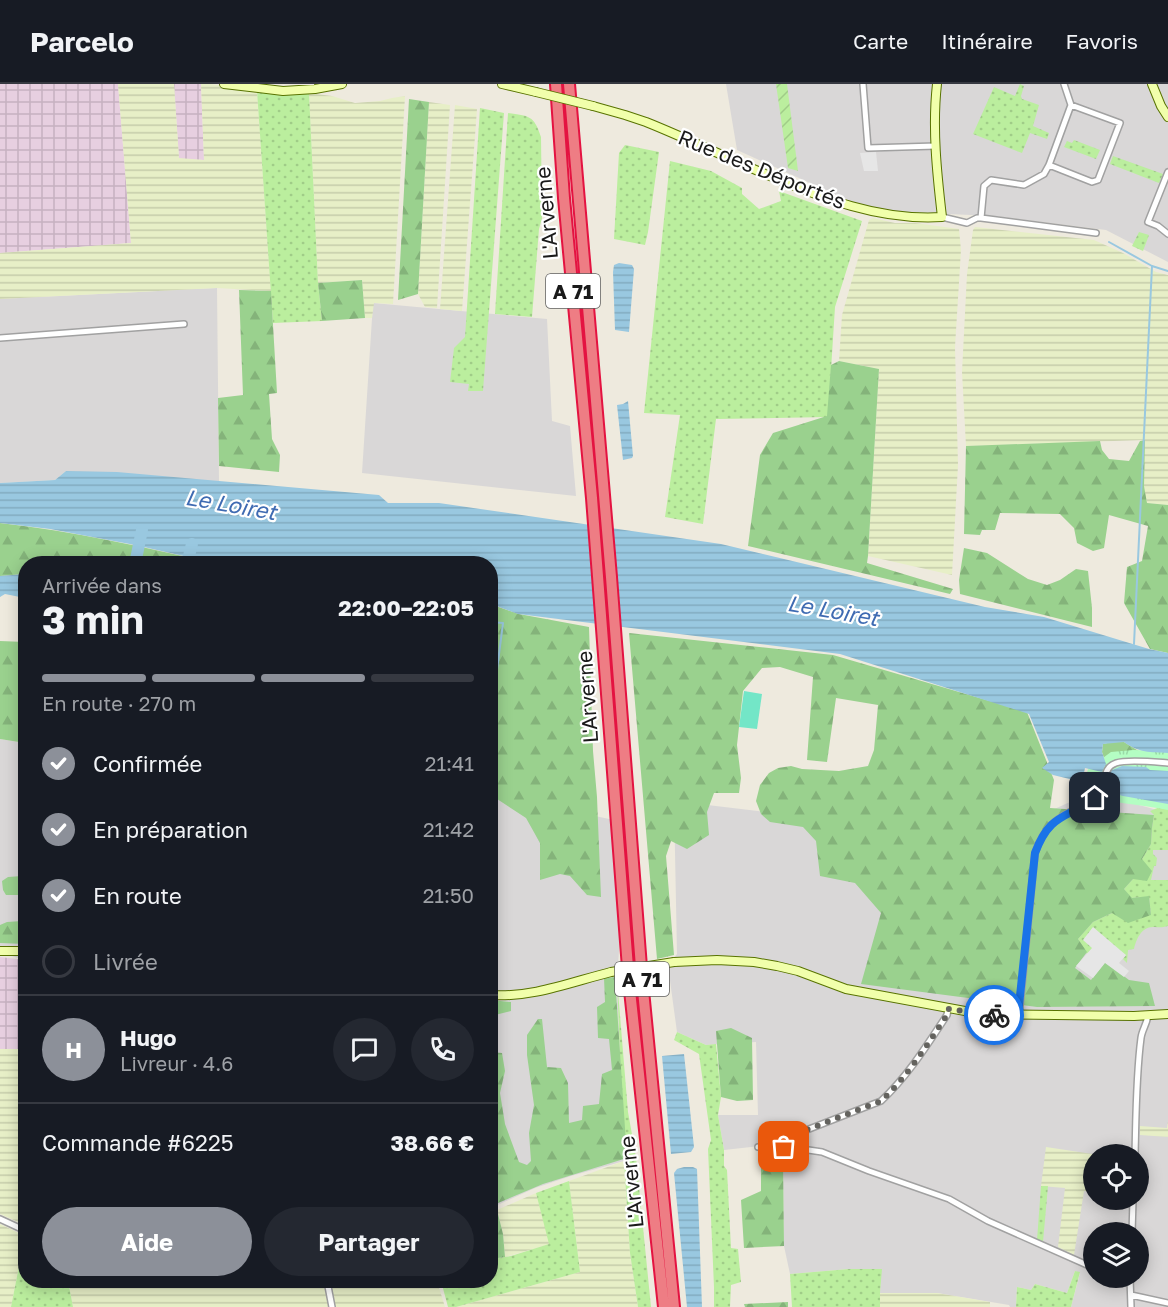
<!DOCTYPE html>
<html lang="fr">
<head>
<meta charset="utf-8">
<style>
  :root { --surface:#171b24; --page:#242831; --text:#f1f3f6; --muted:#9ea1a6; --line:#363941; --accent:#8c9099 }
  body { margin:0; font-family:"Golos Text",sans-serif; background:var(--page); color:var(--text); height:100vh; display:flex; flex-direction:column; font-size:22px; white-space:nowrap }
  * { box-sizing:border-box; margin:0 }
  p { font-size:20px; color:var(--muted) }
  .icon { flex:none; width:33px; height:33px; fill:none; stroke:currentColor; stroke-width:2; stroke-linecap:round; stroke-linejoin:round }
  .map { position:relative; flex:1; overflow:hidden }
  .details { position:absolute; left:18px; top:472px; width:480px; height:732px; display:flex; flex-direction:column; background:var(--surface); border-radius:24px; box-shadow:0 3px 15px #0003 }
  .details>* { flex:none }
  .fabs { position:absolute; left:1083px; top:1060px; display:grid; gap:12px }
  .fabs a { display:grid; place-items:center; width:66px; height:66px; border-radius:50%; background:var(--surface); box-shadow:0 3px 15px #0003; font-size:30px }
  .pin { position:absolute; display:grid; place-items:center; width:51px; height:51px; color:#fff; margin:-26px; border-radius:12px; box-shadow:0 3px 9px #0006 }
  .courier { position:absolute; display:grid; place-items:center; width:60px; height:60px; margin:-30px; border:4px solid #1a73e8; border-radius:50%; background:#fff; color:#222; box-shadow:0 2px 8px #0007 }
  .summary em { font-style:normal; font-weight:700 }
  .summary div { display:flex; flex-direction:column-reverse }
  .summary { display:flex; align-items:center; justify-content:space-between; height:102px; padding:0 24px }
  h1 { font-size:39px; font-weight:700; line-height:45px }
  .bar { display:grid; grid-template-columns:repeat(4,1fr); gap:9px 6px; align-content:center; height:72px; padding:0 24px }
  .bar i { height:8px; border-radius:4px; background:var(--line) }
  .bar .current { background:var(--accent) }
  .bar p { grid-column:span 4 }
  .line { display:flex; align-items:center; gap:15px; padding:0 24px; border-top:2px solid var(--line) }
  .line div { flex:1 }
  .round { display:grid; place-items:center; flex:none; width:63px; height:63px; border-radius:32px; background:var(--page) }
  ol { padding:0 24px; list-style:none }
  li { display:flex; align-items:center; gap:18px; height:66px }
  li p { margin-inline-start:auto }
  li .icon { padding:6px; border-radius:50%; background:var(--accent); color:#fff; stroke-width:4 }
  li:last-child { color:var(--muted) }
  li i { width:33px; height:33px; border:3px solid var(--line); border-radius:50% }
  .action { display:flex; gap:12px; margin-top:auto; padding:12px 24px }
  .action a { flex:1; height:69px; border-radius:36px; background:var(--accent); color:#fff; font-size:24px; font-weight:700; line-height:69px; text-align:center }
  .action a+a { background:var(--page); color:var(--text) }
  header { display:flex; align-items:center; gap:36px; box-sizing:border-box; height:84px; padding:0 30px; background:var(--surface); border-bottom:2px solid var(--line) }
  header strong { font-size:28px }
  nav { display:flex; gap:33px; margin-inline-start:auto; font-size:21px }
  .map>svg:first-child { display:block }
</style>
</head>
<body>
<header>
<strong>Parcelo</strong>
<nav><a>Carte</a><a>Itinéraire</a><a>Favoris</a></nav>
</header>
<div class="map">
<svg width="1168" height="1223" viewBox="0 0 1168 1223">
  <defs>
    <pattern id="industrial-grid" width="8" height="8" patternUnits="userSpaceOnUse" patternTransform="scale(1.5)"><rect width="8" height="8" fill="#e7cfe0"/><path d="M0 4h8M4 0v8" fill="none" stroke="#c6b1c0"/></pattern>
    <pattern id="farmland-rules" width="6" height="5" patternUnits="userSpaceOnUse" patternTransform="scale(1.5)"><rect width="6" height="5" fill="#e7efc7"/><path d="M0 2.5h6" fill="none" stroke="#c6ccaa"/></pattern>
    <pattern id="grass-dots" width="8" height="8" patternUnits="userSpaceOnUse" patternTransform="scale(1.5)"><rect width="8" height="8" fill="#bbee9e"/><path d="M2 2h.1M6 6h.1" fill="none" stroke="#a0cc88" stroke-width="1.8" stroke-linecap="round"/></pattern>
    <pattern id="forest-firs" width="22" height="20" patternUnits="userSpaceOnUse" patternTransform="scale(1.5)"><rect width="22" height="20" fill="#9ad18e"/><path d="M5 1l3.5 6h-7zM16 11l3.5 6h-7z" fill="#84b37a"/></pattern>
    <pattern id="park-tufts" width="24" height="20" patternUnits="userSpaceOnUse" patternTransform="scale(1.5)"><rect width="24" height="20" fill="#b4fec3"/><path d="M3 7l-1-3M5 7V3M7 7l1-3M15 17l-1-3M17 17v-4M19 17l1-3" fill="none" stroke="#9ad9a7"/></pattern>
    <pattern id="garden-furrows" width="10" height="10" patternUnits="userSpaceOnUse" patternTransform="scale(1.5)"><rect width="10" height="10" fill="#bbee9e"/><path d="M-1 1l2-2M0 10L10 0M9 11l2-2" fill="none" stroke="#a0cc88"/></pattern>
    <pattern id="water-rules" width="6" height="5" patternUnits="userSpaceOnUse" patternTransform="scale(1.5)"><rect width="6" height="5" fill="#99c8e0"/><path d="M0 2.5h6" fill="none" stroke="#83abc0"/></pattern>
  </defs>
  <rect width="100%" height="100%" fill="#eeeade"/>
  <path fill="#d9d7d7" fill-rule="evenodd" d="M726,0H1168V178L1106,146L995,132L900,128L861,122L737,66Z
    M217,204L219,398L66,387L55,396L0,399V215Z
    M373,219L547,235L552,337L570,342L576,412L362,389Z
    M0,655L25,659V876L12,872H0Z
    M1092,708L1168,729V1223H1071L1080,1189L1075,1187L1067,1209L1035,1200L1031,1206L1017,1203L1016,1223H1010L1009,1221L937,1209H880L881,1185H849L790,1190L784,1162L783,1072L761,1071L760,1062L724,1066L718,1031H758L756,958L706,961L677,948L668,882L677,870L674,717L840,737H1028ZM1094,1071H1138V1116H1094ZM1094,1149H1138V1194H1094Z
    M491,710L628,739L617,895L624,1077L571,1092L535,1104L491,1124Z"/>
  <path fill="url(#industrial-grid)" d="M0,0H118L131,159L0,169Z
    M174,0H201L204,76L179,75Z
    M0,873L25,876V965H0Z"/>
  <path fill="url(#farmland-rules)" d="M118,0H174L179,74L204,76L201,0H211L257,7L271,207L217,204L0,215V169L131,159Z
    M309,9L332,12L355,19L380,17L392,14L405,12L393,220L374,219L372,234H365L362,196L318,199Z
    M429,18L450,21L437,224L425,223L418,210Z
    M455,21L477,25L462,227L440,225Z
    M873,134L895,139H915L959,145L961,166L955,263L958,381L952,491L868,472L879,285L839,277L842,231L869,136Z
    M975,143L1094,156L1123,169L1156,188L1168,191V421L1147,419L1144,402V356L966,362L962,288L967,190L973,146Z
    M0,965H25V1141L0,1130Z
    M1168,1037V1053L1140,1051V1042L1167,1044Z
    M1046,1063L1099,1071H1094L1093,1108L1084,1107L1074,1171L1058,1163L1065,1104L1041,1102Z
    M624,1077L630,1169L638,1223H456L580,1188L569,1097Z
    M536,1109L550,1160L505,1173L503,1150L497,1126Z
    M0,1140L25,1152L11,1223H0Z
    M68,1197H324L329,1223H73Z
    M352,1197H437L445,1223H335L330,1203Z
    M880,1209H937L990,1218V1223H880Z"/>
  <path fill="url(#grass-dots)" d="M1020,0L1024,2L1021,12L1022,15L1039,21L1033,42L1049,49L1047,55L1030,49L1022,69L973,50L994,3L1015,12Z
    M257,7L309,9L318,199L322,237L273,239Z
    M480,24L504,29L483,307H468L469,300L450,298L454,264L465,253Z
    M508,29C529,32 534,31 541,53L542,134L539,145L532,233L495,230Z
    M1074,56L1100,66L1096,75L1064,63L1067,57L1072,59Z
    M625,61L659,68L648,148L645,161L614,155L619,69Z
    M1113,72L1163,90L1159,99L1110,80Z
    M670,77L711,87L742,104V110L759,125L781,117L779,107L862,137L835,223L828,333L716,335L703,440L665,433L680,331L644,329Z
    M1139,148L1149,151L1143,167L1132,162Z
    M1160,723L1168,725V766H1153V770L1157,774L1156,782H1154L1151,796H1168V842C1161,844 1159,843 1153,843C1141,843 1136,856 1134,865L1128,866L1127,879L1123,875L1126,871L1093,864L1087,870L1078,855L1093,838L1112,829L1151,831L1149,813L1131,814L1124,805L1133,795L1142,775L1151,760L1152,744L1154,731L1150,727Z
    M617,895L628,1028L636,1073L651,1223H638L630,1169L624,1077Z
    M677,948L706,961L716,960L721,1013L718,1031L724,1066V1082L727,1086L731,1164L738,1165L741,1198L731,1201L730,1223H714V1203L708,1065L711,1056L699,970L674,956Z
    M569,1097L580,1188L456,1223H448L441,1197H490L491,1175L511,1172L549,1160L536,1109Z
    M1041,1102H1048L1043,1158L1037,1156Z
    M25,1152L26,1197H68L73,1223H11Z
    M849,1185H882L880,1209V1223H792L790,1190Z
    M1075,1187L1080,1188L1071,1223H1016L1017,1203L1031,1206L1035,1200L1067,1209Z"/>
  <path fill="url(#forest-firs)" d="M409,15L429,18L418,210L398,216Z
    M362,196L365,234L322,237L318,199Z
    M239,206L271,207L277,309L269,310L272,355L280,371L279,388L219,382L218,314L243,311Z
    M839,277L879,285L868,472L867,479L953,505L950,510L748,462L760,371L773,349L827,332L831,281Z
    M1145,356L1144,402L1147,419L1168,421V569L1150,565L1124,519L1127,483L1142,477L1148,442L1109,431L1104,464L1093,467L1077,459L1074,444L1060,430L1000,429L995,446H982L980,451L964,450L966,362L1100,357L1102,366L1109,375L1129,377L1140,357Z
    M0,439C74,447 146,464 219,480H111L74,472L70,480H26L25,490L0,492Z
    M964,464L987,469L1028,495L1047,501L1060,496L1076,485L1088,487L1092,524V543L960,510L959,496Z
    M490,520L519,530L589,543L593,667L597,713L601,813L587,811L570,792L560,790L540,796V759L526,734L491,711Z
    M629,549L833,571L1027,628L1054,696L1050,724L1154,731L1152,744L1151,760L1142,775L1152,787L1147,797L1133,795L1124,805L1132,814L1149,812L1151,831L1128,839L1112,829L1093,838L1078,855L1087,868L1075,884L1091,896L1105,878L1129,896L1149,899L1155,922L1037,923L861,900L881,829L855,799L820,792L816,757L803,743L770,738L761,730L756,717L760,701L769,689L778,684L791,682L802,685L839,687L868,682L874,666L878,621L836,614L827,678L807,676L813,593L780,583L762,584L743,607L737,661L741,694L739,709H714L707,728L709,751L687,765L671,757L666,772L674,871L657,875Z
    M0,557L25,558V659L0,655Z
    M1112,658H1124L1150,674L1106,680L1102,668L1103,660Z
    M24,745H25V811H6L3,806L2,797L8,793L22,792Z
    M25,833V860L0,859V841L7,838L22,837Z
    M615,893L627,1074L543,1100L491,1122V968L502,969L505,987L500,1009L505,1040L519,1078L527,1081L531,1077L529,1049L534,1021L527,971V951L538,935H542L547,983L561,984L568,999L569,1039L582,1036L583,1022L599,1020L602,990L612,986L609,955L598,954L597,923L605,918L604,894Z
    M491,916L511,918V927L491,932Z
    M731,944L752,954L753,1016L737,1017L721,1013L716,947Z
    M761,1071L783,1072L784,1162L744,1164L741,1116L761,1107Z
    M497,1126L503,1150L505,1173L491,1175V1129Z
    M788,1218V1223H745L744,1220Z"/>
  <path fill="url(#park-tufts)" d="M1133,666L1168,667V726C1139,720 1109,719 1081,710L1088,685L1111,668Z"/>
  <path fill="url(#garden-furrows)" d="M776,0H787L798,87L788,84Z"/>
  <path fill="#73e6c7" d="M744,607L762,610L757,645L739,643Z"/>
  <path fill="#e6e6e6" d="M876,68L878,87H864L860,69Z
    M1093,843L1126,871L1119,879L1129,887L1124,893L1105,879L1093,894L1076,882L1092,864L1083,856Z"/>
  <path fill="url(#water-rules)" d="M619,179L632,181L634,185L629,248L615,246L613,188L614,181Z
    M628,317L633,372L632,374L623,376L617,321L623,320Z
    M66,387L117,388L379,411L388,419H439L721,460L985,523L1044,533L1149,565L1168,569V669C1150,668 1139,669 1124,658L1103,660L1102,668L1106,680L1102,688L1085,684L1082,698L1053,691L1042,684L1049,678L1029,630L840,570L518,530L491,520L490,480H219L135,461L50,445L0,439V399L55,396Z
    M74,472L114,480H70Z
    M25,490V514L5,510L0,513V492Z
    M1122,682L1146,683L1150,686L1168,687V720L1123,712L1105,707L1106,701L1112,700L1109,691L1110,687Z
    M684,970L694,1063L691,1068L671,1070L662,972Z
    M684,1083H693L697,1085L702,1223H687L674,1089L677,1085Z"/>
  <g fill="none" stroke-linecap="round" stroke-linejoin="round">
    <path stroke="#99c8e0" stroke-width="2" d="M1109,158L1152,182L1168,187
      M490,538L503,539L494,609
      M1134,560L1152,182"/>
    <path stroke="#99c8e0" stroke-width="7" d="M1079,698L1081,699L1109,704"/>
    <path stroke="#99c8e0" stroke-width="12" d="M135,480L142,446
      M187,480L192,460"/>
    <defs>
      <path id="street" d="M863,0L868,64L936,62
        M1049,81L1092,98L1098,96L1120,39L1071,21
        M1168,88L1148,138L1158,142L1168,150
        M942,133L967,139L977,134H981L1096,149
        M981,134L984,102L991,96L1024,101L1044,90L1049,81L1071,21L1064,0
        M0,254L184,240
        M1019,931L1035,769C1044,743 1055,735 1079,723C1086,720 1094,717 1099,711C1107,701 1101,684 1116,679C1128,675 1155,678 1168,679
        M758,1063H788L822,1068L869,1087L949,1115L988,1137L1094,1184
        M784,1063L786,1054L881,1017C908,992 927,961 947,931L948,925
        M1135,1071C1136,1032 1136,992 1141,954C1142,946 1147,940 1148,931
        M0,1135L26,1147
        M1132,1149L1133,1116
        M1115,1194L1129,1200
        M1130,1194L1131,1223
        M327,1197L332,1223
        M1131,1211L1168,1219"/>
      <path id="secondary" d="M224,0L283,7L315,5L342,0
        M502,0L536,8
        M1152,0L1161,22L1168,33
        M593,22L625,31L646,38C686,54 725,73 765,90C822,114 879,137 942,133C937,90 932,44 937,0
        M0,867H26
        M674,878L717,876L754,878L777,882L798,887L846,905L981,930L1134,932L1168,930
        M490,911C532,914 571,898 611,888"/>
      <path id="highway" d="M556,0L564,114L592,414L629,897L664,1223
        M569,0L611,493L642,896L674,1223"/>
    </defs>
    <use href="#street" stroke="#a1a1a1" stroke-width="8"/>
    <use href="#secondary" stroke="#587300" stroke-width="10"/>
    <use href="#highway" stroke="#e41341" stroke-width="14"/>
    <use href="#street" stroke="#fff" stroke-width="5"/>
    <use href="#secondary" stroke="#f1ffab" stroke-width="8"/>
    <use href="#highway" stroke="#ee7d84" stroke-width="10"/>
    <defs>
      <path id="secondary-bridge" d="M536,8L593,22
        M611,888L674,878"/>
    </defs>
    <use href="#secondary-bridge" stroke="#587300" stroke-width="10" stroke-linecap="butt"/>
    <use href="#secondary-bridge" stroke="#f1ffab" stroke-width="8"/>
  </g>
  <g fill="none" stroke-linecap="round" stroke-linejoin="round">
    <path stroke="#64635f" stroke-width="6" stroke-dasharray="0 10.8" d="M784,1063L786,1054L881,1017C908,992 927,961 947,931L948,925L994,931"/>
    <path stroke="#1a73e8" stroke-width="8" d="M994,931H1018L1035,769C1050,729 1066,735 1095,714"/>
  </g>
  <g text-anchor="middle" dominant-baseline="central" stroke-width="4.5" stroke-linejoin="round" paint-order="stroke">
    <g fill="#fff" stroke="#5f5f5f" stroke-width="1.5">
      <rect x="546" y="190" width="54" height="34" rx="4.5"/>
      <rect x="615" y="878" width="54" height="34" rx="4.5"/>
    </g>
    <g font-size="20" font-weight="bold" fill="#1a1a1a">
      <text x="573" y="207">A 71</text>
      <text x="642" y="895">A 71</text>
    </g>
    <g font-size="21" fill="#1a1a1a" stroke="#fff">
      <text transform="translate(762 85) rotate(22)">Rue des Déportés</text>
      <text transform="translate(546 129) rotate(-95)">L'Arverne</text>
      <text transform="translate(587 613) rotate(-94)">L'Arverne</text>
      <text transform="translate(631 1098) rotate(-96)">L'Arverne</text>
    </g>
    <g font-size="22" font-style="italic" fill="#3f6bb2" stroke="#fff">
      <text transform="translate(231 420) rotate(10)">Le Loiret</text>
      <text transform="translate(833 526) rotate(10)">Le Loiret</text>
    </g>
  </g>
</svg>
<div class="fabs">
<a><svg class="icon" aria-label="locate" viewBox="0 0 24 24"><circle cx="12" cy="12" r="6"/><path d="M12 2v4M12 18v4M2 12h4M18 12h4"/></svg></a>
<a><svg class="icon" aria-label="layers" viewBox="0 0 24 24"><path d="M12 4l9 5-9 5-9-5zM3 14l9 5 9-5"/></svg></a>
</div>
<div class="pin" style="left:784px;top:1063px;background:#ea580c"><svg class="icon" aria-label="bag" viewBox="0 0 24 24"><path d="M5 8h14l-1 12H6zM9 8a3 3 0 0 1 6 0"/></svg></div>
<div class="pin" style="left:1095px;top:714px;background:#1f2937"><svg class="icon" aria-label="home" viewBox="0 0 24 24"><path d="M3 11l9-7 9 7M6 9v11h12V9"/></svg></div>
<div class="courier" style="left:994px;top:931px"><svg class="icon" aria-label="bike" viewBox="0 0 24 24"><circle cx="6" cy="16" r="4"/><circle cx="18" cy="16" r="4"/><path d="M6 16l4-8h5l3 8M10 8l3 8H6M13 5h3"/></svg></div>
<section class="details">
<div class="summary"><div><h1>3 min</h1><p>Arrivée dans</p></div><em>22:00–22:05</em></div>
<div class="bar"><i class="current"></i><i class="current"></i><i class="current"></i><i></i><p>En route · 270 m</p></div>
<ol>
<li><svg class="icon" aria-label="check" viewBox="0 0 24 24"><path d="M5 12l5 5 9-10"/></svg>Confirmée<p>21:41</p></li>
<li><svg class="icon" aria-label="check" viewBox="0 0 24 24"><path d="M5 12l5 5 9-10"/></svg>En préparation<p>21:42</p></li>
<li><svg class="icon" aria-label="check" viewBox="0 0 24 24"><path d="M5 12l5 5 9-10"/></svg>En route<p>21:50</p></li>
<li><i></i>Livrée</li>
</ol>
<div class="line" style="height:108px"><b class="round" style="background:var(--accent);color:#fff">H</b><div><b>Hugo</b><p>Livreur · 4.6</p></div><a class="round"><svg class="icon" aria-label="chat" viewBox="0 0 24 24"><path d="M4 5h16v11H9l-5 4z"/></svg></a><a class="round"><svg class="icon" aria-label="phone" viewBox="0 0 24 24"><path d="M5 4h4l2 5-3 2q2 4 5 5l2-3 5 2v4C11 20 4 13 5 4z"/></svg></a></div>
<div class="line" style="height:78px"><div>Commande #6225</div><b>38.66 €</b></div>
<div class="action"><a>Aide</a><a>Partager</a></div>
</section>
</div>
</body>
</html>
